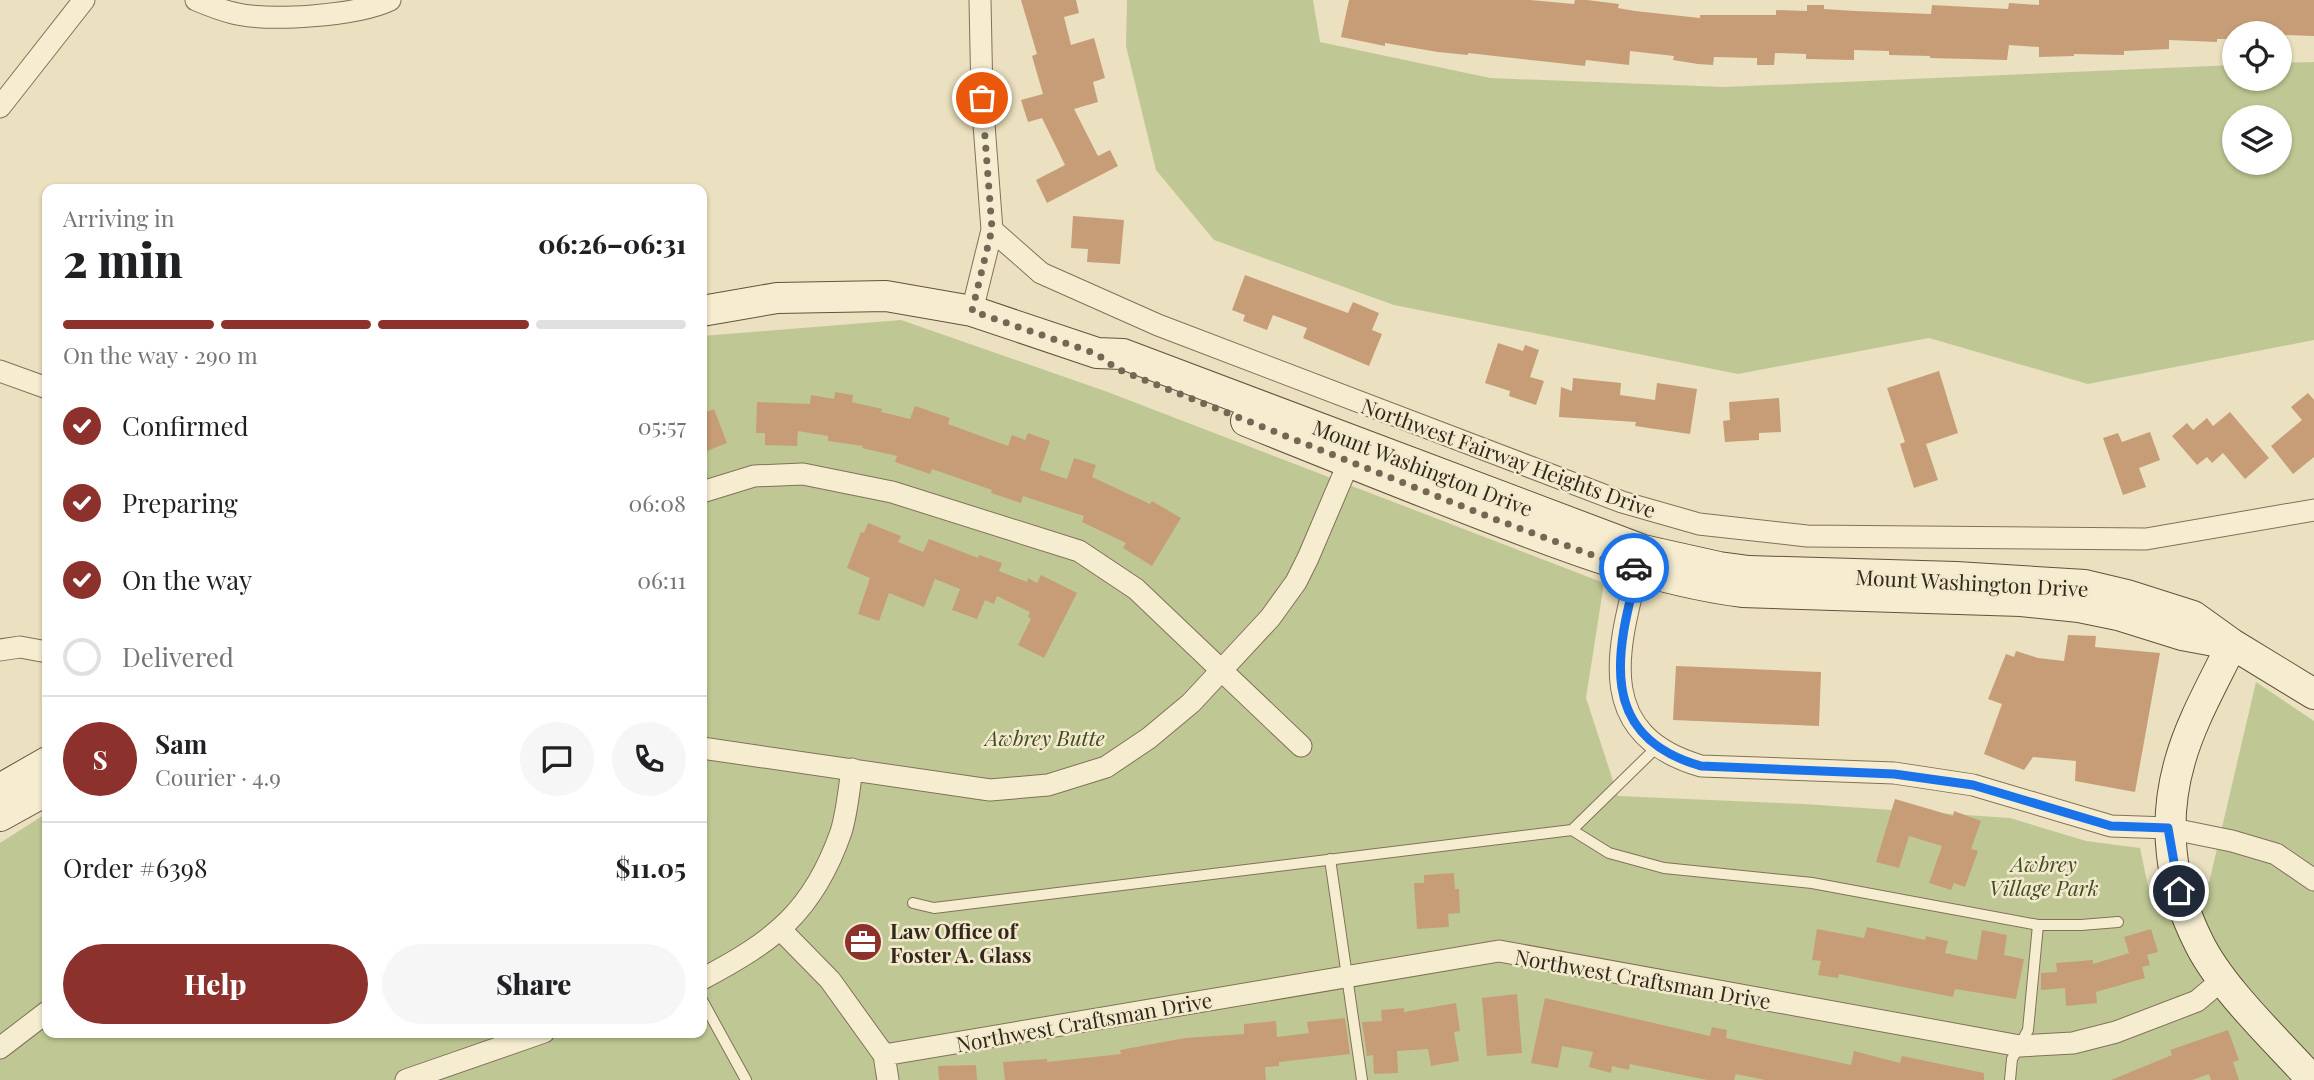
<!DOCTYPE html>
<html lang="en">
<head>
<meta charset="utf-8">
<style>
  :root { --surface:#fff; --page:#f6f6f6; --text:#202124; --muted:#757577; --line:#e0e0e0; --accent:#8d312c }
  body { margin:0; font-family:"Playfair Display",serif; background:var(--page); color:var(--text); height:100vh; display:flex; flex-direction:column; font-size:26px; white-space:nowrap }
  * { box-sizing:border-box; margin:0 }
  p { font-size:23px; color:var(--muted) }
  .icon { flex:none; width:38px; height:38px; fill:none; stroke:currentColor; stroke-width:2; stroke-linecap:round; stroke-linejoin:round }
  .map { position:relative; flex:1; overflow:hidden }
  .panel { position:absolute; left:42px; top:184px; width:665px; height:854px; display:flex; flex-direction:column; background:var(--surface); border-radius:14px; box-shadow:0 2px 5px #0004 }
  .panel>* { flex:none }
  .tools { position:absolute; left:2222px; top:21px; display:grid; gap:14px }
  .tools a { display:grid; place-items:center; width:70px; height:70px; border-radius:50%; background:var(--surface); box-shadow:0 2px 5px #0004; font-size:35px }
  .pin { position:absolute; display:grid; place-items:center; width:60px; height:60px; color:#fff; margin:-30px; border:4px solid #fff; border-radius:50%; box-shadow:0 2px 7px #0007 }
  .courier { position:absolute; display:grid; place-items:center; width:70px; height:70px; margin:-35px; border:5px solid #1a73e8; border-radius:50%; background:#fff; color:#222; box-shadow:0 2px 9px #0007 }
  .summary em { font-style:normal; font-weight:800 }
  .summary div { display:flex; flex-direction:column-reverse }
  .summary { display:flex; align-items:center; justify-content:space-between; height:119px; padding:0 21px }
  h1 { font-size:46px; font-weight:800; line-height:52px }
  .bar { display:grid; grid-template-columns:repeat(4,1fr); gap:10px 7px; align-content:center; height:84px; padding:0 21px }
  .bar i { height:9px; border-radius:5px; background:var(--line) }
  .bar .current { background:var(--accent) }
  .bar p { grid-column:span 4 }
  .line { display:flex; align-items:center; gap:18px; padding:0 21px; border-top:2px solid var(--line) }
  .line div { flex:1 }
  .round { display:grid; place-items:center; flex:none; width:74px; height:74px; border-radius:37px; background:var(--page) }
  ol { padding:0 21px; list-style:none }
  li { display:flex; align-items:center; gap:21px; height:77px }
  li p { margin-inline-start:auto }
  li .icon { padding:7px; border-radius:50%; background:var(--accent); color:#fff; stroke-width:4 }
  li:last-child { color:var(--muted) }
  li i { width:38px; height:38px; border:4px solid var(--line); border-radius:50% }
  .primary-button { display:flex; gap:14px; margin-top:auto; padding:14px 21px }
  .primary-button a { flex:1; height:80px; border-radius:42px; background:var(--accent); color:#fff; font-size:28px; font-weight:800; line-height:80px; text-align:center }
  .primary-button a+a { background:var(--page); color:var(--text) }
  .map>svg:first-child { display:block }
</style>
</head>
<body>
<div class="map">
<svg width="2314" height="1080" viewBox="0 0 2314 1080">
  <rect width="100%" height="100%" fill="#ebe0bf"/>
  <path fill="#bfc894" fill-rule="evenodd" d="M1127,0H1313L1320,42L1490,78L1724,87L2235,65V79H2280V63L2314,62V340L2088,384L1929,338L1738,374L1394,305L1214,240L1156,170L1126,46ZM2280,117V163H2235V117Z
    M901,320L1105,391L1604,583L1586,698L1618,796L1804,804L2010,818L2086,841L2140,848L2151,900L2209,883L2256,682L2314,721V1080H0V843L47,813V1032H702V336Z"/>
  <path fill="#c79d77" d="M1021,0H1076L1079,13L1064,17L1071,45L1094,38L1105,78L1093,82L1098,102L1074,109L1098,156L1110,150L1118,166L1047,203L1036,180L1065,165L1042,118L1028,122L1021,100L1043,94L1032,56L1037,54Z
    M1349,0H1530L1574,4L1575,0H1587L1619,4L1618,8L1635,11L1700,18V15H1776V10L1807,11V5H1824V9L1855,11L1931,14L1932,5L2008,9L2009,3L2039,5V0H2314V36L2235,33V39H2217V42L2169,40V49L2124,51V55L2074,54V56L2039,57V47L2009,45L2007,60L1930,58V56L1889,55V51L1854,50V60L1806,59V54L1775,53L1774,65H1757V58L1714,57L1713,65L1698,64L1673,60L1674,56L1630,51L1629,65L1586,60L1585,66L1468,53V55L1438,52L1385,43V46L1341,37Z
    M1073,216L1124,220L1120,264L1087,262L1088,249L1071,248Z
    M1245,275L1348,313L1353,302L1379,313L1372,330L1382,334L1369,366L1303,338L1307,328L1273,315L1267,330L1243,321L1245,315L1232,310Z
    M1498,343L1523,351L1525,345L1539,350L1530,377L1544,381L1536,405L1509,396L1510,391L1485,383Z
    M1939,371L1958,433L1926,444L1938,480L1914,488L1900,444L1905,442L1887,388Z
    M1573,378L1621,383L1620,395L1655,400L1657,383L1697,389L1690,434L1635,426L1636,422L1559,417L1561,387L1572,391Z
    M835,392L853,395L852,402L882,409L881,412L910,419L915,406L950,418L948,424L1008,446L1012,435L1025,440L1028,433L1050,441L1040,470L1067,479L1074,458L1096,465L1092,477L1150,504L1152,501L1181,518L1152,566L1123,548L1126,543L1082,522L1084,516L1023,496L1021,503L991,493L992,490L932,469L930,474L895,462L897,456L862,448L863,446L828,441V436L798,431L797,446L765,445V433H756L757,402L810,404L811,395L834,399Z
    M2308,393L2314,400V457L2293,474L2271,446L2302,420L2291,407Z
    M1779,398L1781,432L1759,433V440L1725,442L1723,421L1730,420L1729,402Z
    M714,409L727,443L702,453V414Z
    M2230,412L2269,458L2245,479L2223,453L2212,463L2207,457L2197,465L2172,436L2187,423L2193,430L2207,418L2213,426Z
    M2150,432L2160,460L2139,468L2146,487L2123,495L2103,438L2118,433L2122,442Z
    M868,523L901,536L898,542L923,552L929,539L978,558L979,555L1002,563L999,571L1027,582L1028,578L1037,583L1041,575L1077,593L1044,658L1018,645L1031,619L1028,617L1030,612L997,596L994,604L985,600L977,619L952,610L960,589L935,579L924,607L889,593L879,621L858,614L870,578L847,568L861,532L864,533Z
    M2068,635L2096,636L2095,647L2160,653L2135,792L2075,781L2076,761L2033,757L2024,770L1984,754L2002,704L1988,699L2006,654L2014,657L2016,651L2038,658L2064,661Z
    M1676,666L1821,672L1819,726L1673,720Z
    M1895,799L1953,816L1954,811L1981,821L1971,849L1978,851L1965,887L1954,883L1951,890L1929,883L1942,846L1909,836L1899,868L1876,862Z
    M1454,873L1455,889H1459L1460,913L1448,914L1449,927L1417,929L1414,883H1424V875Z
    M1867,927L1925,940L1926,936L1948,941L1945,953L1977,960L1982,930L2007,935L2004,955L2024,959L2016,999L1955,989L1953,997L1839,974L1838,978L1818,975L1821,961L1812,960L1817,929L1864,938Z
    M2151,929L2158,952L2147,955L2150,965L2142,967L2145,978L2096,992L2097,1003L2066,1006L2065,988L2041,990V973L2057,972L2056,963L2093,960V964L2129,953L2124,937Z
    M1517,994L1522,1053L1487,1056L1482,998Z
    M1545,998L1710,1036L1712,1027L1727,1030L1726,1038L1851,1065L1854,1051L1900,1063L1902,1056L1984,1073V1080H1765L1736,1074L1734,1080H1707L1630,1064L1629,1070L1612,1066L1611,1073L1589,1067L1593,1052L1562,1046L1558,1068L1531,1063Z
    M1456,1003L1460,1031L1454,1032L1459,1061L1431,1066L1428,1049L1397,1051L1398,1073L1374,1074L1373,1055L1367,1056L1362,1022L1382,1021L1381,1010L1404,1008V1012Z
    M1345,1018L1350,1054L1279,1062V1066L1265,1067L1266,1080H1005L1003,1062L1047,1059V1062L1121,1054L1120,1050L1185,1038L1244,1034V1024L1276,1021L1277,1037L1309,1033L1307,1022Z
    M2228,1030L2239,1060L2233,1062L2239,1080H2211L2209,1074L2192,1080H2111L2172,1055L2170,1050Z
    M976,1065L977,1080H939L938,1066Z"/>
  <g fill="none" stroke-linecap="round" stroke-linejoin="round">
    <defs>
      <path id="lane" d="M1572,830L1658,746
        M1330,859L1362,1080
        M913,903L934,908L1572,830L1609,853L1664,868L1812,883L2038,925L2028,1030L2012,1059L2010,1080
        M2038,925H2081L2118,922
        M702,1000L746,1080"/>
      <path id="street" d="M196,0C208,5 220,10 233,13C269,22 356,16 390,0
        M980,0L982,98L992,230
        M0,107L84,0
        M972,311L992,230L1041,273L1158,325L1622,502L1699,524L1807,536L2146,539L2314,510
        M0,371L47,388
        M702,492L754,476L803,474L892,492L1079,551L1136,589L1301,746
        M1641,557C1620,642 1588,733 1701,766L1894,773L1973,785L2111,826L2168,828L2232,841L2276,854L2314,880
        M0,650L20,647L47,652
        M702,748L990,790L1048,785L1106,767L1149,738L1191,703L1270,618L1296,582L1308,558L1354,450
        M781,930L830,980L884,1055L888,1080
        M702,979C774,941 813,912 841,832C847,813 849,789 852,769
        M0,1048L47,1012
        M884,1055L1499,951L2020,1046L2073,1043L2116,1032L2197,1001L2223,979
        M406,1080L544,1032"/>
      <path id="secondary" d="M702,311L777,298L886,296L972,311L1097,353L1123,354L1643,550L1719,567L1749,571L1956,577L2085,585L2127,595L2193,616L2232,644L2314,694
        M1246,421C1323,452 1400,483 1478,513C1563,546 1651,580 1742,592L2021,601L2079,607L2118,615L2182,635L2225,643
        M2232,644C2214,682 2191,721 2180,761C2162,823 2170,886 2199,943C2220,986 2271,1035 2304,1071L2314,1080
        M0,789L47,762
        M0,816L47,790"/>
    </defs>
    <use href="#lane" stroke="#827159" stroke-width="12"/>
    <use href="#street" stroke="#827159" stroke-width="23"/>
    <use href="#secondary" stroke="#64523c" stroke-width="32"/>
    <use href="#lane" stroke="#f6edd1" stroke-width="10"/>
    <use href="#street" stroke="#f6edd1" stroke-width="21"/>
    <use href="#secondary" stroke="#f6edd1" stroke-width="30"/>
  </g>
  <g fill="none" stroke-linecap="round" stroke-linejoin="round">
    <path stroke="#736855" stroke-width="7" stroke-dasharray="0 12.6" d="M982,98L992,229L972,311L1097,354L1117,369L1497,520L1603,559L1634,568"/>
    <path stroke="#1a73e8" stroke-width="9" d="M1634,568L1638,569C1616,652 1596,736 1701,766L1894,774L1973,785L2111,826L2168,828L2179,891"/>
  </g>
  <defs>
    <symbol id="office-disc" viewBox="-11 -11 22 22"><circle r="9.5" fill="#8d312c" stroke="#f3eace"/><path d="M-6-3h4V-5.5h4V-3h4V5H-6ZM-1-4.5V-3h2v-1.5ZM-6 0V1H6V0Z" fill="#fff"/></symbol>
  </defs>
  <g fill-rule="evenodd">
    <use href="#office-disc" x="841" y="920" width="44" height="44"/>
  </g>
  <g text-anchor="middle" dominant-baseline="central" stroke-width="5" stroke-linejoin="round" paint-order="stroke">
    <g font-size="21" fill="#32281c" stroke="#f3eace">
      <text transform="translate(1509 457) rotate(20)">Northwest Fairway Heights Drive</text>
      <text transform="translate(1423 467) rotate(21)">Mount Washington Drive</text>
      <text transform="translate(1972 582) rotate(3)">Mount Washington Drive</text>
      <text transform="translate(1643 978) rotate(10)">Northwest Craftsman Drive</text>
      <text transform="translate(1084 1021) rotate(-10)">Northwest Craftsman Drive</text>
    </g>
    <g font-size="21" font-style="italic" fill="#414e24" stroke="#f3eace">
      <text x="1045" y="737">Awbrey Butte</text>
      <text x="2044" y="863">Awbrey<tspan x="2044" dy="24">Village Park</tspan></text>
    </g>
    <g font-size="21" font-weight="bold" fill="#32281c" stroke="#f3eace" text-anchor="start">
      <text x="890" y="930">Law Office of<tspan x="890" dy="24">Foster A. Glass</tspan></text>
    </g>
  </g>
</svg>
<div class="tools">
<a><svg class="icon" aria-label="locate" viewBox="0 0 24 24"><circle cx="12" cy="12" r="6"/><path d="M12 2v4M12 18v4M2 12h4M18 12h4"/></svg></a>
<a><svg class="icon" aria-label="layers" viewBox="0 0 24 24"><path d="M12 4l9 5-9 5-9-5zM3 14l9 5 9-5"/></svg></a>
</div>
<div class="pin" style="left:982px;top:98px;background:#ea580c"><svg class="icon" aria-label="bag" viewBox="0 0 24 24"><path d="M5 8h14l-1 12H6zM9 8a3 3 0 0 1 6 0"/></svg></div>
<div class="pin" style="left:2179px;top:891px;background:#1f2937"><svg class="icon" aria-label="home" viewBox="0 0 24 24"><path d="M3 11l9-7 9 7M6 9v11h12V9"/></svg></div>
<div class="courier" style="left:1634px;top:568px"><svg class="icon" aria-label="car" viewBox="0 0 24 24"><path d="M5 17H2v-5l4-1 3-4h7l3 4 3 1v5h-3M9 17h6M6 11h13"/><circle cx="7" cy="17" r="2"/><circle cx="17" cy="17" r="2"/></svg></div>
<section class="panel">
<div class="summary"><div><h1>2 min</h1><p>Arriving in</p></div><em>06:26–06:31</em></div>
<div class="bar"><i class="current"></i><i class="current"></i><i class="current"></i><i></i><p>On the way · 290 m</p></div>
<ol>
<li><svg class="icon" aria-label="check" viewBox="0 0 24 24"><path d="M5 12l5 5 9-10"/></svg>Confirmed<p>05:57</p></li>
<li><svg class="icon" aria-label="check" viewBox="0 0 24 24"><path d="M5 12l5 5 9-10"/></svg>Preparing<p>06:08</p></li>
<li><svg class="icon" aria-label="check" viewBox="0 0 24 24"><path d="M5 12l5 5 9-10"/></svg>On the way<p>06:11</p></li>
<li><i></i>Delivered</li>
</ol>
<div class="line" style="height:126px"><b class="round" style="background:var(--accent);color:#fff">S</b><div><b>Sam</b><p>Courier · 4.9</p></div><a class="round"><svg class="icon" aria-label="chat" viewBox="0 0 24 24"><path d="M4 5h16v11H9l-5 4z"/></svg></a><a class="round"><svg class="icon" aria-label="phone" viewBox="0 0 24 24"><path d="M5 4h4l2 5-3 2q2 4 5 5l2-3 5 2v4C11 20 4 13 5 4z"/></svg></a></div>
<div class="line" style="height:91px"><div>Order #6398</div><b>$11.05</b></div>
<div class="primary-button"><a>Help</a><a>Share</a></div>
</section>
</div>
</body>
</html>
